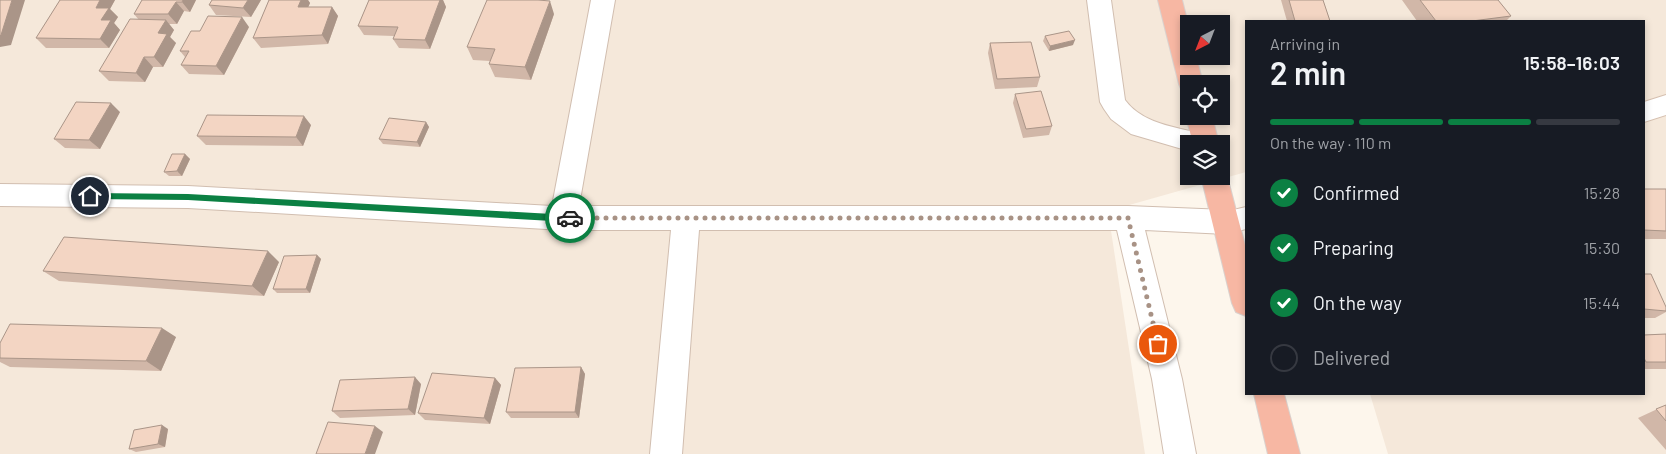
<!DOCTYPE html>
<html lang="en">
<head>
<meta charset="utf-8">
<style>
  :root { --surface:#171b24; --page:#20242c; --text:#f1f3f6; --muted:#9ea1a6; --line:#363941; --accent:#0b8043 }
  body { margin:0; font-family:Barlow,sans-serif; background:var(--page); color:var(--text); height:100vh; display:flex; flex-direction:column; font-size:19px; white-space:nowrap }
  * { box-sizing:border-box; margin:0 }
  p { font-size:16px; color:var(--muted) }
  .icon { flex:none; width:28px; height:28px; fill:none; stroke:currentColor; stroke-width:2; stroke-linecap:round; stroke-linejoin:round }
  .map { position:relative; flex:1; overflow:hidden }
  .side { position:absolute; left:1245px; top:20px; width:400px; height:375px; display:flex; flex-direction:column; background:var(--surface); border-radius:0px; box-shadow:0 2px 8px #0003 }
  .side>* { flex:none }
  .needle { width:32px; rotate:222deg }
  .buttons { position:absolute; left:1180px; top:15px; display:grid; gap:10px }
  .buttons a { display:grid; place-items:center; width:50px; height:50px; border-radius:0px; background:var(--surface); box-shadow:0 2px 8px #0003; font-size:25px }
  .pin { position:absolute; display:grid; place-items:center; width:42px; height:42px; color:#fff; margin:-21px; border:2px solid #fff; border-radius:50%; box-shadow:0 1px 5px #0007 }
  .courier { position:absolute; display:grid; place-items:center; width:50px; height:50px; margin:-25px; border:4px solid #0b8043; border-radius:50%; background:#fff; color:#222; box-shadow:0 1px 6px #0007 }
  .overview em { font-style:normal; font-weight:600 }
  .overview div { display:flex; flex-direction:column-reverse }
  .overview { display:flex; align-items:center; justify-content:space-between; height:85px; padding:0 25px }
  h1 { font-size:32px; font-weight:600; line-height:38px }
  .bar { display:grid; grid-template-columns:repeat(4,1fr); gap:8px 5px; align-content:center; height:60px; padding:0 25px }
  .bar i { height:6px; border-radius:4px; background:var(--line) }
  .bar .active { background:var(--accent) }
  .bar p { grid-column:span 4 }
  ol { padding:0 25px; list-style:none }
  li { display:flex; align-items:center; gap:15px; height:55px }
  li p { margin-inline-start:auto }
  li .icon { padding:5px; border-radius:50%; background:var(--accent); color:#fff; stroke-width:4 }
  li:last-child { color:var(--muted) }
  li i { width:28px; height:28px; border:2px solid var(--line); border-radius:50% }
  .map>svg:first-child { display:block }
</style>
</head>
<body>
<div class="map">
<svg width="1666" height="454" viewBox="0 0 1666 454">
  <rect width="100%" height="100%" fill="#fdf6ec"/>
  <path fill="#f5e8da" fill-rule="evenodd" d="M0,0H1666V454H1388L1370,394H1644V21H1246V172L1108,211L1145,454H0ZM1189,24H1221V56H1189ZM1189,84H1221V116H1189ZM1189,144H1221V176H1189Z"/>
  <g fill="none" stroke-linecap="round" stroke-linejoin="round">
    <defs>
      <path id="street" d="M591,0H615L579,206H1128L1226,210L1236,214L1240,222L1236,230L1226,234L1145,230L1182,379L1196,454H1164L1152,379L1117,230H699L682,454H650L671,230H563L188,208L0,206V184L188,186L552,206Z
        M1087,0H1111L1125,100C1145,127 1183,127 1212,137L1216,144H1189V151L1131,134L1111,119L1104,109L1100,102Z"/>
      <path id="secondary" d="M1666,95V115L1644,122V102Z
        M1246,207V229L1226,234L1216,230L1212,222L1216,214Z"/>
      <path id="highway" d="M1158,0H1182L1189,28V56H1196L1203,84H1189V93L1182,91L1179,84Z
        M1189,111V116H1212L1219,144H1193L1186,116Z
        M1221,168L1227,176L1246,249V316L1236,312L1232,303L1201,176H1221Z
        M1254,394H1284L1300,454H1268Z"/>
    </defs>
    <use href="#street" stroke="#d1beb0" stroke-width="2"/>
    <use href="#secondary" stroke="#d6c0b0" stroke-width="2"/>
    <use href="#highway" stroke="#dad1cd" stroke-width="2"/>
    <use href="#street" fill="#fff" fill-rule="evenodd"/>
    <use href="#secondary" fill="#fff" fill-rule="evenodd"/>
    <use href="#highway" fill="#f7b7a3" fill-rule="evenodd"/>
  </g>
  <path fill="#d1b7a8" d="M60,0H115L110,9L118,17L114,23L120,30L109,48H46L36,38Z
    M142,0H196L190,12L184,11L177,24H169L174,30L170,37L176,43L163,67H153L145,82L109,81L99,71L139,20L134,14Z
    M212,0H261L251,17L216,15L209,5Z
    M269,0H308L310,3L308,7H332L338,16L328,44L261,48L253,38Z
    M369,0H443L446,7L430,49L399,48L393,39L394,36L364,35L358,26Z
    M1281,0H1323L1330,21H1287Z
    M1402,0H1498L1511,16L1506,21H1417Z
    M554,14L531,80L495,77L489,64L490,61L473,60L467,47Z
    M249,27L224,75L189,74L181,65L185,57L180,51Z
    M1045,36L1073,45L1049,51L1043,41Z
    M990,43L1040,77L1037,87L995,89L988,53Z
    M1015,94L1052,126L1049,135L1023,138L1013,103Z
    M120,112L100,149L65,148L54,139Z
    M426,122L429,127L420,147L383,144L379,139Z
    M311,125L303,146L206,145L197,136Z
    M185,154L190,159L182,176H169L164,172Z
    M1644,189H1666V239H1644Z
    M317,255L321,259L310,293H277L273,289Z
    M279,262L264,296L59,281L43,271Z
    M1644,274L1666,307V312L1655,318H1644Z
    M1666,334V369H1644V335Z
    M176,337L161,371L10,367L0,362V343Z
    M581,367L585,374L579,418H511L506,412Z
    M495,378L501,385L490,424L425,420L418,413Z
    M421,384L415,415L340,418L332,411Z
    M1666,405V450L1638,418Z
    M168,429L165,447L136,452L129,449Z"/>
  <path fill="#aa9588" d="M12,0H25L11,45L0,47V36Z
    M100,0H115L110,9L118,17L114,23L120,30L109,48L100,39L101,20L96,8Z
    M183,0H196L190,12L182,2Z
    M248,0H261L251,17L243,8Z
    M301,0H308L310,3L304,17L298,7Z
    M440,0H443L446,7L430,49L425,40Z
    M550,1L554,14L531,80L525,67Z
    M176,2L184,11L177,24L168,14Z
    M332,7L338,16L328,44L322,35Z
    M242,17L249,27L224,75L216,66Z
    M166,20L174,30L170,37L176,43L163,67L154,57L158,33Z
    M1075,40L1073,45L1049,51L1050,46Z
    M144,57L153,67L145,82L136,73Z
    M111,103L120,112L100,149L89,140Z
    M304,116L311,125L303,146L296,137Z
    M426,122L429,127L420,147L417,142Z
    M185,154L190,159L182,176L177,171Z
    M268,251L279,262L264,296L252,286Z
    M317,255L321,259L310,293L306,289Z
    M162,328L176,337L161,371L146,361Z
    M581,367L585,374L579,418L575,412Z
    M415,377L421,384L415,415L408,409Z
    M495,378L501,385L490,424L484,418Z
    M162,425L168,429L165,447L158,444Z
    M375,426L383,432L375,454H365Z"/>
  <path fill="#f3d5c3" stroke="#aa9588" d="M0,0H12L1,35L0,36Z
    M60,0H100L96,8H109L101,20H111L100,39L36,38Z
    M142,0H183L182,2H176L168,14H134Z
    M212,0H248L243,8L209,5Z
    M269,0H301L298,7H332L322,35L253,38Z
    M369,0H440L425,40L393,39L398,27L358,26Z
    M487,0H538L550,1L525,67L489,64L495,49L467,47Z
    M1289,0H1323L1330,21H1295Z
    M1420,0H1498L1511,16L1472,21H1436Z
    M208,16L242,17L216,66L181,65L189,51H180L191,31H200Z
    M130,19L166,20L158,33L167,34L154,57H144L136,73L99,71Z
    M1069,31L1075,40L1050,46L1045,36Z
    M1031,42L1040,77L997,79L990,43Z
    M1041,91L1052,126L1026,129L1015,94Z
    M76,102L111,103L89,140L54,139Z
    M207,115L304,116L296,137L197,136Z
    M389,118L426,122L417,142L379,139Z
    M172,154H185L177,171L164,172Z
    M1644,189H1666V231L1644,230Z
    M64,237L268,251L252,286L43,271Z
    M317,255L306,289H273L284,256Z
    M1644,274H1651L1666,307V311L1644,309Z
    M10,324L162,328L146,361L0,358V343Z
    M1666,334V362H1646L1644,358V335Z
    M581,367L575,412H506L515,368Z
    M432,373L495,378L484,418L418,413Z
    M415,377L408,409L332,411L340,380Z
    M1666,405V421L1656,409Z
    M328,422L375,426L365,454H316Z
    M162,425L158,444L129,449L134,430Z"/>
  <path fill="#0b8043" d="M90,193L188,194L570,215L574,218L570,222L188,200L90,199L86,196Z"/>
  <g fill="none" stroke-linecap="round" stroke-linejoin="round">
    <path stroke="#a89285" stroke-width="5" stroke-dasharray="0 9" d="M570,218H1128L1158,344"/>
  </g>
</svg>
<div class="buttons">
<a><svg class="needle" viewBox="-14 -14 28 28"><path d="M0-13l5 13h-10z" fill="#e53935"/><path d="M0 13l5-13h-10z" fill="#9ea1a6"/></svg></a>
<a><svg class="icon" aria-label="locate" viewBox="0 0 24 24"><circle cx="12" cy="12" r="6"/><path d="M12 2v4M12 18v4M2 12h4M18 12h4"/></svg></a>
<a><svg class="icon" aria-label="layers" viewBox="0 0 24 24"><path d="M12 4l9 5-9 5-9-5zM3 14l9 5 9-5"/></svg></a>
</div>
<div class="pin" style="left:1158px;top:344px;background:#ea580c"><svg class="icon" aria-label="bag" viewBox="0 0 24 24"><path d="M5 8h14l-1 12H6zM9 8a3 3 0 0 1 6 0"/></svg></div>
<div class="pin" style="left:90px;top:196px;background:#1f2937"><svg class="icon" aria-label="home" viewBox="0 0 24 24"><path d="M3 11l9-7 9 7M6 9v11h12V9"/></svg></div>
<div class="courier" style="left:570px;top:218px"><svg class="icon" aria-label="car" viewBox="0 0 24 24"><path d="M5 17H2v-5l4-1 3-4h7l3 4 3 1v5h-3M9 17h6M6 11h13"/><circle cx="7" cy="17" r="2"/><circle cx="17" cy="17" r="2"/></svg></div>
<section class="side">
<div class="overview"><div><h1>2 min</h1><p>Arriving in</p></div><em>15:58–16:03</em></div>
<div class="bar"><i class="active"></i><i class="active"></i><i class="active"></i><i></i><p>On the way · 110 m</p></div>
<ol>
<li><svg class="icon" aria-label="check" viewBox="0 0 24 24"><path d="M5 12l5 5 9-10"/></svg>Confirmed<p>15:28</p></li>
<li><svg class="icon" aria-label="check" viewBox="0 0 24 24"><path d="M5 12l5 5 9-10"/></svg>Preparing<p>15:30</p></li>
<li><svg class="icon" aria-label="check" viewBox="0 0 24 24"><path d="M5 12l5 5 9-10"/></svg>On the way<p>15:44</p></li>
<li><i></i>Delivered</li>
</ol>
</section>
</div>
</body>
</html>
